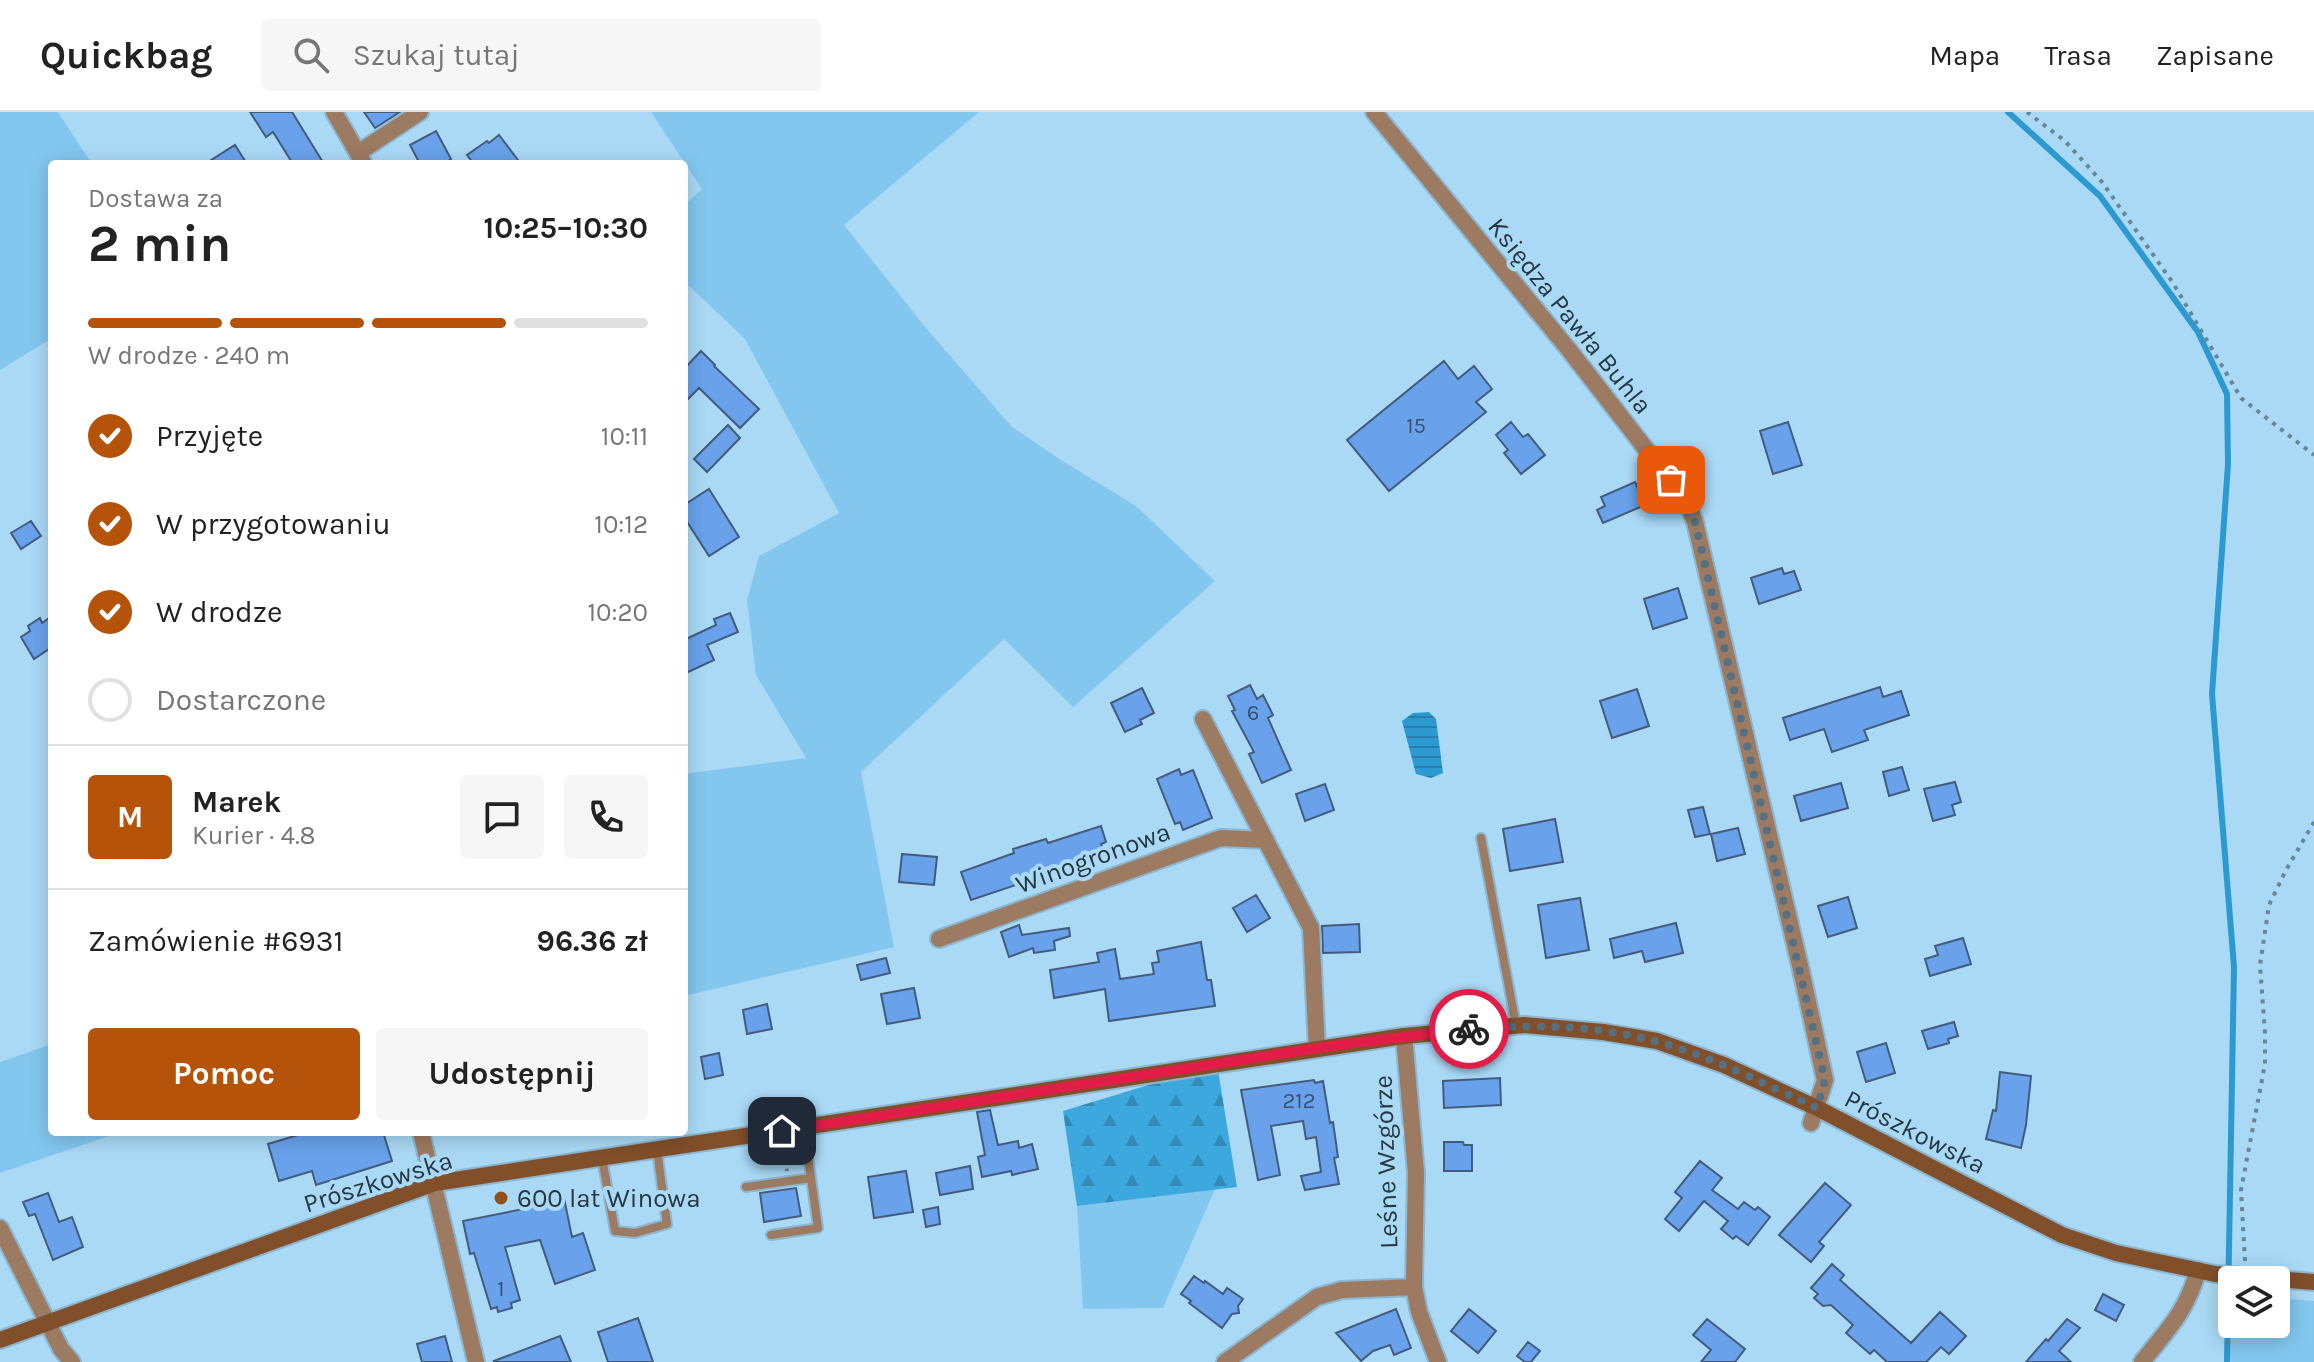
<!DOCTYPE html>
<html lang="pl">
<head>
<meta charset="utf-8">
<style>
  :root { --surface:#fff; --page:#f6f6f6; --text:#222; --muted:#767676; --line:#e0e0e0; --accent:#b45309 }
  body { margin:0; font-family:Karla,sans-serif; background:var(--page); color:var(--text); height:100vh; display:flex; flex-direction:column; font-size:30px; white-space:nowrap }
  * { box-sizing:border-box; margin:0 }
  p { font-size:26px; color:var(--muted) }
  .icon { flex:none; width:44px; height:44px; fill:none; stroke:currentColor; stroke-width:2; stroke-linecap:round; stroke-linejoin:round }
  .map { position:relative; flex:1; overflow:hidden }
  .panel { position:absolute; left:48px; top:48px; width:640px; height:976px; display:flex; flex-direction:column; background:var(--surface); border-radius:8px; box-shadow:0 4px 20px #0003 }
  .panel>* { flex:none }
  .controls { position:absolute; left:2218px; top:1154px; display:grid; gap:16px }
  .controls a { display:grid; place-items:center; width:72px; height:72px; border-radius:8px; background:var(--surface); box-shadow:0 4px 20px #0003; font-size:40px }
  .pin { position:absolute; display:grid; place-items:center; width:68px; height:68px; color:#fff; margin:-34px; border-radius:16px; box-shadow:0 4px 12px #0006 }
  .courier { position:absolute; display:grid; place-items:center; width:80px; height:80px; margin:-40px; border:6px solid #e11d48; border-radius:50%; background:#fff; color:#222; box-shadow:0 2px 10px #0007 }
  .overview em { font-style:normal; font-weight:700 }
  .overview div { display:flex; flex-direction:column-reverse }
  .overview { display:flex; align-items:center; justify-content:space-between; height:136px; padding:0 40px }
  h1 { font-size:52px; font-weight:700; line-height:60px }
  .bar { display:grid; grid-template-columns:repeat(4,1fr); gap:12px 8px; align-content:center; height:96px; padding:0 40px }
  .bar i { height:10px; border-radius:6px; background:var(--line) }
  .bar .current { background:var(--accent) }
  .bar p { grid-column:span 4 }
  .line { display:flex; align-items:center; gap:20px; padding:0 40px; border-top:2px solid var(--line) }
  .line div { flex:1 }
  .round { display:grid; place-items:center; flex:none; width:84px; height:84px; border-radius:8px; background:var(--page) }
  ol { padding:0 40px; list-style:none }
  li { display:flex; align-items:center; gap:24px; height:88px }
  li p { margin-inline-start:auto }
  li .icon { padding:8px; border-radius:50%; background:var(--accent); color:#fff; stroke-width:4 }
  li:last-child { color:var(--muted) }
  li i { width:44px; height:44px; border:4px solid var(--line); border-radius:50% }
  .cta { display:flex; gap:16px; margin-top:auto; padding:16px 40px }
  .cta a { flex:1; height:92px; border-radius:8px; background:var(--accent); color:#fff; font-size:32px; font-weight:700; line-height:92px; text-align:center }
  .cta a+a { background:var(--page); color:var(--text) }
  header { display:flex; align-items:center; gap:48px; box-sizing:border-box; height:112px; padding:0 40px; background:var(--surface); border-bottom:2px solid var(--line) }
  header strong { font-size:38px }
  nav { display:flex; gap:44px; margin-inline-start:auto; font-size:28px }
  .search { width:560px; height:72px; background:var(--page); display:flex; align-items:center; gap:20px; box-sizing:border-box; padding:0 28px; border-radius:8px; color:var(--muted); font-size:30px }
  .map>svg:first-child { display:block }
</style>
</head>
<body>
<header>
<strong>Quickbag</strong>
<div class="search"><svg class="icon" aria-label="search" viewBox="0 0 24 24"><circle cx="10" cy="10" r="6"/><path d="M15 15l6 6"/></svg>Szukaj tutaj</div>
<nav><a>Mapa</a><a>Trasa</a><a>Zapisane</a></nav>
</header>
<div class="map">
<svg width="2314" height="1250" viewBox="0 0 2314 1250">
  <defs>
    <pattern id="forest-firs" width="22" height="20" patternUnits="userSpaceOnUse" patternTransform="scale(2)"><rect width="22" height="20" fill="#3da8de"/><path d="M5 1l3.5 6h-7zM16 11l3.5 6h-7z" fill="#338ab6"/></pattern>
    <pattern id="water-rules" width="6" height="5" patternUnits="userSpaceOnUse" patternTransform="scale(2)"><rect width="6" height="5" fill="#2c9ad0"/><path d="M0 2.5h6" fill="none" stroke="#257faa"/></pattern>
  </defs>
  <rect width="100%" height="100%" fill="#aad9f6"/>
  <path fill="#83c7ef" d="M0,0H58L92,52H52V226L0,258Z
    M651,0H979L844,113L926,216L1012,315L1061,348L1136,394L1215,469L1073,595L1004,527L861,660L894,835L684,884V662L806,646L756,563L747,488L759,444L839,401L745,227L684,169V93L702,77Z
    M52,932V1020H121L0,1061V950Z
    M1215,1077L1163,1196L1083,1197L1077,1094Z
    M2228,1183H2232V1212H2276V1186L2314,1189V1250H2227Z"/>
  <path fill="url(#forest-firs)" d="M1217,952L1237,1075L1077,1094L1063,999Z"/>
  <path fill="url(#water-rules)" d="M1429,600L1436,607L1443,661L1431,666L1416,662L1402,609L1413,601Z"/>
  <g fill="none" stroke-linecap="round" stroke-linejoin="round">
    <path stroke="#2c9ad0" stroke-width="6" d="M2008,0L2100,84L2198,220L2227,282L2228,352L2212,582L2234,855L2227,1250"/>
  </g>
  <path fill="#69a2eb" stroke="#425c7e" stroke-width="2" d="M250,0H292L324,52H293L273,20L266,25Z
    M364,0H400L375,16Z
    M436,19L451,47L443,52H420L410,33Z
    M499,23L521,52H474L467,43L487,29L489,31Z
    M235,33L247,52H205Z
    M701,239L715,253L714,254L759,297L740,316L699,276L684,291V257Z
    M1444,249L1458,267L1474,254L1492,277L1476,290L1486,300L1389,379L1347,328Z
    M1511,310L1523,325L1528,322L1545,343L1521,362L1504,341L1508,338L1496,323Z
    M1788,310L1802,353L1773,362L1760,319Z
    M728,313L740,326L707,360L694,347Z
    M1635,370L1645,393L1603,411L1597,398L1605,394L1601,385Z
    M709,377L739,425L709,444L684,405V393Z
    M31,409L41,424L21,437L11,421Z
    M1782,456L1784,462L1794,459L1801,478L1759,492L1751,466Z
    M1678,476L1687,506L1653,517L1644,487Z
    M730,501L738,520L707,533L714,548L684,562V528L716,513L714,507Z
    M52,504V535L34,547L21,525L30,519L28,514L40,506L42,511Z
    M1250,573L1257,587L1263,583L1273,603L1268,606L1291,658L1262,671L1249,642L1254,640L1232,599L1235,598L1228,584Z
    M1880,575L1883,585L1901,579L1909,603L1864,618L1868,628L1832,640L1824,617L1790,628L1783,606Z
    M1142,576L1154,601L1140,608L1142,612L1125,620L1111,591Z
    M1637,577L1649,614L1612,626L1600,589Z
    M1902,655L1909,678L1889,684L1883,660Z
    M1179,657L1181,663L1193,658L1212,706L1183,718L1180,710L1175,712L1157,667Z
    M1955,670L1961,690L1952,693L1955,703L1933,709L1924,677Z
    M1841,671L1848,696L1801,709L1794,684Z
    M1325,672L1334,698L1305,709L1296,682Z
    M1703,695L1710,722L1695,725L1688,698Z
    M1555,707L1563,750L1510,759L1503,717Z
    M1101,714L1106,730L1101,732L1105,743L971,788L961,760L1014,741L1013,737L1046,727L1048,731Z
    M1738,716L1745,742L1717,749L1711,722Z
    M902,742L937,745L934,773L899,770Z
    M1256,783L1270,806L1247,820L1233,796Z
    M1848,785L1857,816L1828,825L1818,794Z
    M1580,786L1589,838L1546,846L1538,793Z
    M1676,811L1683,841L1645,850L1642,839L1614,846L1610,827Z
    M1359,812L1360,840L1323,841L1322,814Z
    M1019,813L1022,823L1069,816L1070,824L1054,829L1055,838L1034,841L1033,836L1009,845L1001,820Z
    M1963,826L1971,852L1930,864L1925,847L1938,843L1935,834Z
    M1201,830L1207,868H1211L1215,894L1109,909L1105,877L1054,886L1050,858L1099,850L1097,841L1115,837L1120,867L1154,862L1152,851L1159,850L1157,839Z
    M886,846L890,861L861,868L857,853Z
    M914,876L920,906L887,912L881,882Z
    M767,892L772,917L747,922L743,898Z
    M1954,910L1958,924L1948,927L1949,931L1928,937L1922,919Z
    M1886,931L1895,961L1866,970L1857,940Z
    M719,941L723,963L705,967L701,945Z
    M2000,960L2031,964L2026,1013L2021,1036L1986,1027L1993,998L1996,999Z
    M1500,966L1501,993L1444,996L1443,969Z
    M1314,968L1315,971L1323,969L1330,1011L1333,1010L1338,1045L1334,1046L1339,1072L1305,1078L1301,1064L1321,1060L1316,1025L1306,1027L1303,1009L1271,1014L1280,1063L1258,1068L1241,978Z
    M990,998L998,1033L1018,1029L1019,1036L1032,1032L1038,1057L1012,1063L1011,1059L982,1065L978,1045L985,1043L977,1000Z
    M308,1020H383L392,1049L316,1073L312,1059L279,1069L268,1032Z
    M1444,1030H1463L1464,1033H1472V1059H1444Z
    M1700,1049L1722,1066L1712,1078L1738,1097L1744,1090L1755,1098L1758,1095L1770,1105L1748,1133L1736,1124L1733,1127L1721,1117L1728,1109L1704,1089L1679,1119L1665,1107L1682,1086L1675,1080Z
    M970,1054L973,1077L940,1083L936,1061Z
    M906,1059L913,1100L874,1106L868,1065Z
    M1825,1071L1851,1093L1819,1130L1824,1134L1811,1150L1779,1123Z
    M796,1076L801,1104L764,1110L760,1081Z
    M48,1081L59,1110L72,1105L83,1135L53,1148L35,1102L29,1104L23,1090Z
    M564,1086L572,1125L583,1121L595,1158L555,1172L540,1128L505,1135L520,1188L511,1191L512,1196L498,1200L497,1195L491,1197L474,1141L470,1142L463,1109L549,1092V1089Z
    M938,1095L940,1112L926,1115L923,1098Z
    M1832,1152L1844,1163L1840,1168L1911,1231L1940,1200L1966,1224L1949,1242L1941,1235L1926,1250H1887L1874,1238L1870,1242L1846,1221L1853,1213L1831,1193L1823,1194L1814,1186L1818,1182L1811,1176Z
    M1194,1164L1204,1171L1205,1169L1223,1182L1227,1176L1243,1187L1238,1194L1239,1201L1232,1202L1222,1216L1189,1191L1191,1189L1181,1182Z
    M2103,1182L2124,1193L2116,1209L2095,1198Z
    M1396,1197L1411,1236L1394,1243L1390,1233L1373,1239L1361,1249L1336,1221Z
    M1469,1197L1496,1219L1478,1241L1451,1219Z
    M638,1206L653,1250H608L598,1220Z
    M1707,1207L1745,1237L1735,1250H1701L1711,1238L1693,1223Z
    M2067,1207L2080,1216L2059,1239L2071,1250H2026L2046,1227L2048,1229Z
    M445,1224L452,1250H422L417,1232Z
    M560,1224L571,1250H495L494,1249Z
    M1528,1230L1540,1239L1531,1250H1525L1517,1244Z"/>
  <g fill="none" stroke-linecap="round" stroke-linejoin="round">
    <defs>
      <path id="lane" d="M1481,726L1516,913
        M602,1046L615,1119L635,1121L667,1112L657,1038
        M746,1075L811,1066
        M771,1123L818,1116L804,1016"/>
      <path id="street" d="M334,0L364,52
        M1374,0L1570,239L1687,390L1695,410L1801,858L1825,968L1811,1011
        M358,41L420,0
        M1203,607L1311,816L1317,937
        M939,827L1221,726L1266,728
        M1404,924L1416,1061L1414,1175L1419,1200L1438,1250
        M421,1020L476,1250
        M0,1116L61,1237L72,1250
        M1225,1250L1317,1185L1342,1178L1414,1175
        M2142,1250C2168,1217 2187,1199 2198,1158"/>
      <path id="secondary" d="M0,1228L435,1071L1404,924L1524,913L1603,920L1657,929L1724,953L1817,996L2062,1123L2116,1141L2215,1162L2314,1170"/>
    </defs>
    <use href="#lane" stroke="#8db6cf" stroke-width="12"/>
    <use href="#street" stroke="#8db6cf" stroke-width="20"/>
    <use href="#secondary" stroke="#8db6cf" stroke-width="20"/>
    <path stroke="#66879a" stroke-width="4" stroke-dasharray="4 6" stroke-linecap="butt" d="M2027,0L2065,29L2102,70L2173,171L2241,286L2314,343
      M783,1037L787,1059
      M2245,1149L2241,1078L2265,952V921L2260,853L2269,793L2286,758L2314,710"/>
    <use href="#lane" stroke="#9d7a62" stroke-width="8"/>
    <use href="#street" stroke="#9d7a62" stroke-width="16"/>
    <use href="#secondary" stroke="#814f2a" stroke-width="16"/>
  </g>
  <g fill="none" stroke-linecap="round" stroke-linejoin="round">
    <path stroke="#547082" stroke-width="8" stroke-dasharray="0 14.4" d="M1469,917C1531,912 1597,913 1658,930C1713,945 1765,972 1817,996L1825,968L1695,410L1687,390L1671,368"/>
    <path stroke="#e11d48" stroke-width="10" d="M782,1019L1338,933L1469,917"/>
  </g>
  <circle fill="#91501b" stroke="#aad9f6" stroke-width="3" cx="501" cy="1086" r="8"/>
  <g text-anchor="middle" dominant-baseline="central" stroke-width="8" stroke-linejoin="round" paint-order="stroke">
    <g font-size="22" fill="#36526d">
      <text x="1416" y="314">15</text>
      <text x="1253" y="601">6</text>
      <text x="1299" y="989">212</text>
      <text x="501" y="1177">1</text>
    </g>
    <g font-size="26" fill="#253843" stroke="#aad9f6">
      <text transform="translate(1570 204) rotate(51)">Księdza Pawła Buhla</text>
      <text transform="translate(1093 746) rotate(-20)">Winogronowa</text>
      <text transform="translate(1915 1020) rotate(27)">Prószkowska</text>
      <text transform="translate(1386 1050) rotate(-92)">Leśne Wzgórze</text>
      <text transform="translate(378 1070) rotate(-17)">Prószkowska</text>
    </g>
    <g font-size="26" fill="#253843" stroke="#aad9f6" text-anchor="start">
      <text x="517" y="1086">600 lat Winowa</text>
    </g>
  </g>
</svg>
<div class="controls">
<a><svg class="icon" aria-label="layers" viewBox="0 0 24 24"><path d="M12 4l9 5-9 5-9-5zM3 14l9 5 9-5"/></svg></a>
</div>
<div class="pin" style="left:1671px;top:368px;background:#ea580c"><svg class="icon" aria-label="bag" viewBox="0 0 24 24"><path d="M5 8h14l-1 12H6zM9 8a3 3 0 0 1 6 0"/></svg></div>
<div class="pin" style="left:782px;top:1019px;background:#1f2937"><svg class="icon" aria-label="home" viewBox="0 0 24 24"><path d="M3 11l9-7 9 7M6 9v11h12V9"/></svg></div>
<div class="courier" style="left:1469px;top:917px"><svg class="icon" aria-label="bike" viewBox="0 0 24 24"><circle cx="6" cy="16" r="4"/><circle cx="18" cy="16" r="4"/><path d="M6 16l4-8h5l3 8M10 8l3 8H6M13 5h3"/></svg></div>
<section class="panel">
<div class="overview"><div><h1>2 min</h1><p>Dostawa za</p></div><em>10:25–10:30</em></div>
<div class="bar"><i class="current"></i><i class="current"></i><i class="current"></i><i></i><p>W drodze · 240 m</p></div>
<ol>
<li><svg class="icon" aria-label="check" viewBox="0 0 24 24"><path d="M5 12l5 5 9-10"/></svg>Przyjęte<p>10:11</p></li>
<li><svg class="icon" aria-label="check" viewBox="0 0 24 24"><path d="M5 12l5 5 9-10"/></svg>W przygotowaniu<p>10:12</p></li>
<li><svg class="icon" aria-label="check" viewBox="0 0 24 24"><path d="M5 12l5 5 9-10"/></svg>W drodze<p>10:20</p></li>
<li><i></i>Dostarczone</li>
</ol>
<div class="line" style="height:144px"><b class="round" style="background:var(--accent);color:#fff">M</b><div><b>Marek</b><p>Kurier · 4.8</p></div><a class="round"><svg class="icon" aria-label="chat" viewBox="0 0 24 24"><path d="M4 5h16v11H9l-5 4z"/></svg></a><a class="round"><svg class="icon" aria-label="phone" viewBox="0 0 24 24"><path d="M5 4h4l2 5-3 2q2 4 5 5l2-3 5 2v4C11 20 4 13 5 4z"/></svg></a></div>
<div class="line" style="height:104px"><div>Zamówienie #6931</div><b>96.36 zł</b></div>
<div class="cta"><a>Pomoc</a><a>Udostępnij</a></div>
</section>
</div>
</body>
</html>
